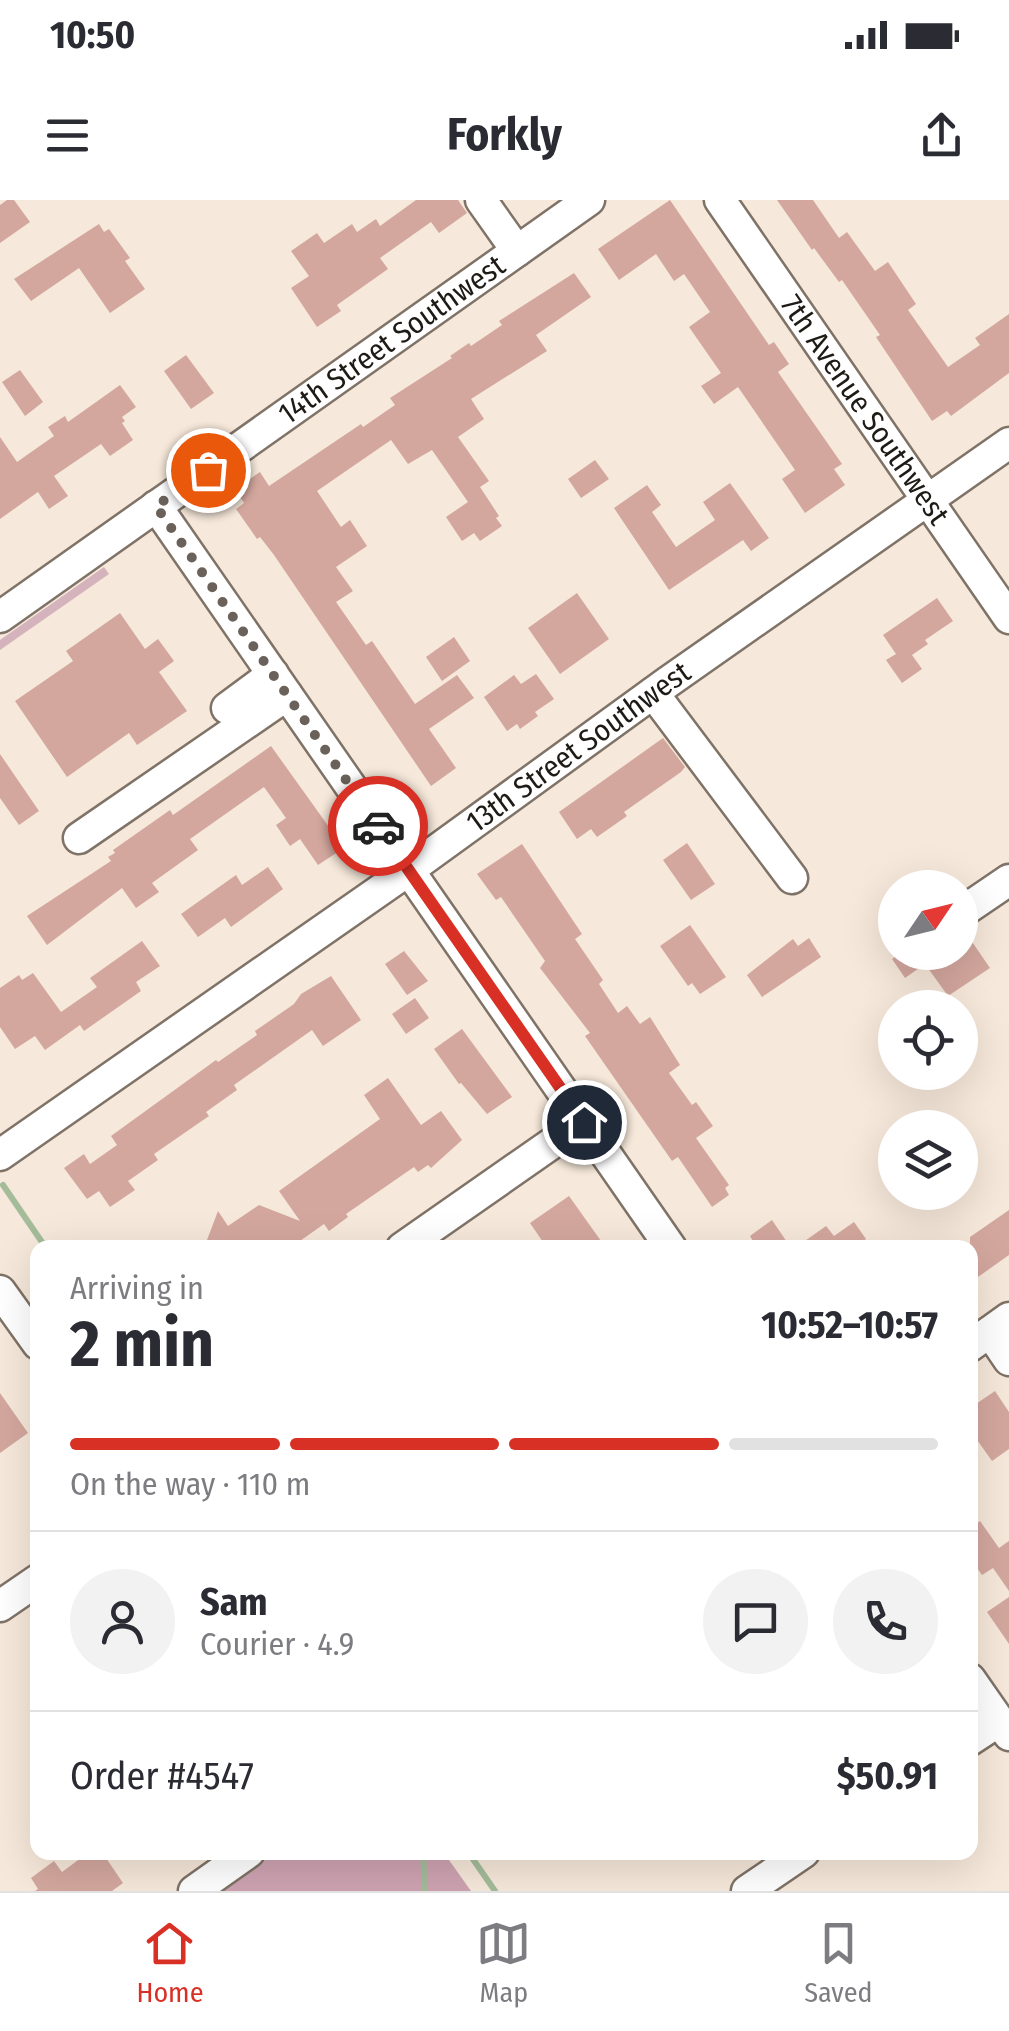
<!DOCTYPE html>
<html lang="en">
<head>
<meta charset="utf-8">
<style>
  :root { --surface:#fff; --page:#f2f2f3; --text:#2b2b33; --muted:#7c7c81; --line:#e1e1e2; --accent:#d93025 }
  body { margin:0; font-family:"Fira Sans Condensed",sans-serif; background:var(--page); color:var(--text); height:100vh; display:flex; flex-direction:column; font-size:38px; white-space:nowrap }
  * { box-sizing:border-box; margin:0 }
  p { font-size:32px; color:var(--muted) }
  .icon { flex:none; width:55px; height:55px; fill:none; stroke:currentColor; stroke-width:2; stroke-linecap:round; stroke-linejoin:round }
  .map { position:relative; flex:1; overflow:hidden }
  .drawer { position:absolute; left:30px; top:1040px; width:948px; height:620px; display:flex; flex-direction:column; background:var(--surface); border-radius:20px; box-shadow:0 10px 40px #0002 }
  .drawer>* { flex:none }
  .needle { width:65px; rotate:55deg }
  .buttons { position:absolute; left:878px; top:670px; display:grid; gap:20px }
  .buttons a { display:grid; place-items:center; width:100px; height:100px; border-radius:50%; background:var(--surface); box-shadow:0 10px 40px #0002; font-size:50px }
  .pin { position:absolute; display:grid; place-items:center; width:85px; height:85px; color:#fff; margin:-42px; border:5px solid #fff; border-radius:50%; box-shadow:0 2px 10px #0007 }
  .courier { position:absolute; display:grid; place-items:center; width:100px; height:100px; margin:-50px; border:8px solid #d93025; border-radius:50%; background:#fff; color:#222; box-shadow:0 2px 12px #0007 }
  .summary em { font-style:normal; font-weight:700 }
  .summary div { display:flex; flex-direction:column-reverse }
  .summary { display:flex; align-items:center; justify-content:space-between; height:170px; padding:0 40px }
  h1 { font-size:65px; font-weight:700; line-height:75px }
  .bar { display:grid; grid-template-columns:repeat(4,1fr); gap:15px 10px; align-content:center; height:120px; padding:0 40px }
  .bar i { height:12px; border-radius:8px; background:var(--line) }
  .bar .selected { background:var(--accent) }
  .bar p { grid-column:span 4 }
  .line { display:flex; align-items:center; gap:25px; padding:0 40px; border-top:2px solid var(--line) }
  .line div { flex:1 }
  .round { display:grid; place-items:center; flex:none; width:105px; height:105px; border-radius:52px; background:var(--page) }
  .status { display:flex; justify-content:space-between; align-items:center; height:70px; padding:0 50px; background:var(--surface); direction:ltr }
  .status svg { height:28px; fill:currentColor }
  header { display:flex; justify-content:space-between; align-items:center; height:130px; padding:0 40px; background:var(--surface); font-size:45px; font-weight:700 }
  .dock { display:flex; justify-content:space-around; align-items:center; height:140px; border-top:2px solid var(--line); background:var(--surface); font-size:28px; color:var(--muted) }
  .dock a { display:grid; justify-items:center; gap:5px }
  .dock .selected { color:var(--accent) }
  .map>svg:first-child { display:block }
</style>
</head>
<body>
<div class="status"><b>10:50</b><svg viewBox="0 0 49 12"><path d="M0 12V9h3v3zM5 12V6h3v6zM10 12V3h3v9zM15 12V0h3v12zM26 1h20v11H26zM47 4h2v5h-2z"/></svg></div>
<header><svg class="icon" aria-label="menu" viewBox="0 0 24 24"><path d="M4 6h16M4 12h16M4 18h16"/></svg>Forkly<svg class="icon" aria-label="share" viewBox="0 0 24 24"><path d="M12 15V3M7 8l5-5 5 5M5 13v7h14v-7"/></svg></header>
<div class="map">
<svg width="1009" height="1691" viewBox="0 0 1009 1691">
  <rect width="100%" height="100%" fill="#f6e8da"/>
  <path fill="#d4b3bd" d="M104,367L109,374L0,450V440Z"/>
  <path fill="#cea3b1" d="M272,1652L444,1653L471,1691H217Z"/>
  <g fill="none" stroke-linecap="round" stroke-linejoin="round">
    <path stroke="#a4bc9a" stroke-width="6" d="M3,985L46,1048
      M423,1652L425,1691
      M468,1652L495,1691"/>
  </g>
  <path fill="#d3a79e" d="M7,0H14L30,22L0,43V5Z
    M416,0H458L467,13L439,33L431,22L380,58L388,69L337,105L341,111L317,127L291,88L309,76L291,51L317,33L324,43L352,24L357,32L376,19L380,26Z
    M670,0L769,145L774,142L789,164L778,172L842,264L834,269L845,285L805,313L782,279L795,270L738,187L714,204L701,186L721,173L689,127L710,112L684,74L674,81L656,54L619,80L598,49Z
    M777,0H813L839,38L847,32L875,71L888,62L916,104L908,110L948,167L980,145L975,138L1009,114V173L951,216L947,211L932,221L876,137L880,135L842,80L839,82L814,48L812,50Z
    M99,24L104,32L109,29L130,58L125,61L145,89L110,113L79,68L31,101L14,79Z
    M574,73L591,97L536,135L547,151L471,199L484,219L458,237L489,281L480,287L499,316L496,318L502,326L480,341L474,333L462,341L446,317L468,302L432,250L408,264L391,240L317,291L341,327L350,320L367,346L336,367L353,391L336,402L366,445L372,441L415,504L457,475L474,498L429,529L456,568L431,586L274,355L260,337L257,339L236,309L244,303L235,289L260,272L269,286L361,224L363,227L395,205L390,198L452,158L450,156L469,143L471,146L502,125L499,121Z
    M186,155L214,193L191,209L164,171Z
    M20,170L43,202L25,216L2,182Z
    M120,185L136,207L122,217L125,221L122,223L133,240L110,256L101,244L54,276L68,296L49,309L38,292L0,319V237L17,262L54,236L48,227L65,216L68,222Z
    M595,260L609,279L581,298L568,279Z
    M730,283L769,338L751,351L743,340L669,390L614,308L647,285L661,305L652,312L676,347L715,320L703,302Z
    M577,393L609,439L560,474L528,428Z
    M937,398L953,421L925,440L928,444L912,455L922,469L902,483L886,460L896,454L883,435Z
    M120,413L145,449L158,439L174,461L159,472L187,511L137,545L129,533L67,577L15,501L73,461L66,451Z
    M454,437L470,461L442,481L426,457Z
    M536,474L554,499L535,512L538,516L520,529L517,524L507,531L484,497L514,475L521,484Z
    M663,538L685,567L681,572L624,612L627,616L597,637L591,629L577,639L559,612Z
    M271,546L344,648L318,665L300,639L290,646L276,625L286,618L264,587L190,639L198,650L152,683L159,692L136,708L122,688L47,745L27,716L111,661L108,657L115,653L113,650L170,610L173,615Z
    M0,554L39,611L19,625L0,598Z
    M687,643L715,684L691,700L663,660Z
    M522,644L582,734L575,739L603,780L599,784L618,813L627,806L640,824L650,817L680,865L669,873L692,905L696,902L713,926L696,938L729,985L725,988L729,995L712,1007L678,957L672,961L585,836L590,833L540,768L545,761L501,697L496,700L477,674Z
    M268,667L283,689L231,727L225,718L198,737L181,714L236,675L242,685Z
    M690,725L726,777L700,794L692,783L688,786L660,746Z
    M960,730H964L990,768L948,796L925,764L905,778L892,759L902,752H960Z
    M809,738L821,757L762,797L747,775L793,739L798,746Z
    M142,741L160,766L136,782L141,791L84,831L80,825L45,850L35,836L15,849L0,827V788L19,775L22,780L33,773L61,812L97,787L90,778Z
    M404,751L428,781L407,795L385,764Z
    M331,776L361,820L323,846L312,830L234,885L237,890L206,912L209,916L154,954L158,960L128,981L135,990L110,1007L99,991L87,999L64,968L84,954L90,964L117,945L111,936L216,860L218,862L257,835L255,831L294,804L301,794Z
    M415,798L429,818L406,834L392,814Z
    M462,829L512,897L487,914L461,883L459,884L434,849Z
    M388,878L421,925L441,911L462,940L431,968L428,965L418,972L414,967L346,1014L348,1017L329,1031L324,1024L290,1048H204L218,1011L228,1026L259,1005L300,1021L279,991L380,919L364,895Z
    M569,996L606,1048H547L530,1023Z
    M1009,1010V1055L978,1077L970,1065V1037Z
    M772,1020L791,1048H757L750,1036Z
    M854,1022L866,1039L854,1048H795L826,1026L834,1036Z
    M995,1191L1009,1212V1249L992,1261L970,1230V1208Z
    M0,1193L28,1233L0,1253Z
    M980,1321L999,1348L1009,1341V1391L993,1368L982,1375L970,1358V1328Z
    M1009,1397V1444L987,1412Z
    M89,1652H102L123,1683L112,1691H35L38,1689L31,1678L54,1661L62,1672Z"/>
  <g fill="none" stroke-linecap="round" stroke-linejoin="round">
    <defs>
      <g id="minor">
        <path d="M481,0L517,51"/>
        <path id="s1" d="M720,0L1009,418"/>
        <path d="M156,306L671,1048"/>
        <path id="s2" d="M0,417L589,0"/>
        <path d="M653,493L792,678"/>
        <path d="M227,508L273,474"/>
        <path d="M79,638L287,495"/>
        <path d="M962,712L1009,680"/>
        <path id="s3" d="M0,955L409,670L668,482L1009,243"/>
        <path d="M402,1048L584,921"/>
        <path d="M0,1091L38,1144"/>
        <path d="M990,1132L1009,1160"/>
        <path d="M970,1146L1009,1118"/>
        <path d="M0,1406L38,1380"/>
        <path d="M970,1479L1009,1535"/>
        <path d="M970,1540L999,1521"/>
        <path d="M194,1691L249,1652"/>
        <path d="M747,1691L804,1652"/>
      </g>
    </defs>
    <use href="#minor" stroke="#7f7266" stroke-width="35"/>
    <use href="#minor" stroke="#fff" stroke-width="30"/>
  </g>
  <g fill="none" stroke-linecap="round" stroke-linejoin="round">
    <path stroke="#6a625a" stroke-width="10" stroke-dasharray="0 18" d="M208,270L156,306L378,626"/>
    <path stroke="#d93025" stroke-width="12" d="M378,626L584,922"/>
  </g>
  <g text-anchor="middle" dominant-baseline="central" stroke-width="8" stroke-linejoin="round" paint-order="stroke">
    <g font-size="30" fill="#1e1a15" stroke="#fff">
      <text stroke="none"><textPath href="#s2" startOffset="480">14th Street Southwest</textPath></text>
      <text stroke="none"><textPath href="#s1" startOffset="255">7th Avenue Southwest</textPath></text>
      <text stroke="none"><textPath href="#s3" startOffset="708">13th Street Southwest</textPath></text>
    </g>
  </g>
</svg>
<div class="buttons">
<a><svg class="needle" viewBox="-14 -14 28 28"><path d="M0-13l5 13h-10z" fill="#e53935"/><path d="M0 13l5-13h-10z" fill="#7c7c81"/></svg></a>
<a><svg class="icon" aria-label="locate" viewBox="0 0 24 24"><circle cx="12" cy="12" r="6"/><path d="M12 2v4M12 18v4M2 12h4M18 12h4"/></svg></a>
<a><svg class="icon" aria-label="layers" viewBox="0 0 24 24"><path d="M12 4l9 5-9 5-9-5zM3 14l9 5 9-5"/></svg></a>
</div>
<div class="pin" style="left:208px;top:270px;background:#ea580c"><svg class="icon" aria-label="bag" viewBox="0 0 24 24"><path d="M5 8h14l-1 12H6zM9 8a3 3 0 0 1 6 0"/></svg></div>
<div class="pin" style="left:584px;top:922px;background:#1f2937"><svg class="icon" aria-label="home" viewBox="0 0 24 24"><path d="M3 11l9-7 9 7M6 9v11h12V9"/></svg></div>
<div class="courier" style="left:378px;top:626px"><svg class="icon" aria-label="car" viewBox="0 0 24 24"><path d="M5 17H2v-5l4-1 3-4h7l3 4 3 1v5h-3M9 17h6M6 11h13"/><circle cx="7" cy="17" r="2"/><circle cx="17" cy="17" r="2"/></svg></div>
<section class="drawer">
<div class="summary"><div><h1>2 min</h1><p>Arriving in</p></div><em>10:52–10:57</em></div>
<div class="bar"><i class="selected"></i><i class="selected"></i><i class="selected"></i><i></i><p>On the way · 110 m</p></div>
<div class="line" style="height:180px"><a class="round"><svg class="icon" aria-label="person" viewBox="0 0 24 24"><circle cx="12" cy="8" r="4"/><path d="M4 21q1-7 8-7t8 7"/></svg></a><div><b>Sam</b><p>Courier · 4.9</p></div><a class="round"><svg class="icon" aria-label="chat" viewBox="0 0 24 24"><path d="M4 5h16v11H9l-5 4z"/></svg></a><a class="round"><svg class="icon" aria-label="phone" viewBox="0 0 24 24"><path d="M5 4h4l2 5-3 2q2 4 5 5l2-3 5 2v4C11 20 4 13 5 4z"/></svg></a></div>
<div class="line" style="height:130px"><div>Order #4547</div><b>$50.91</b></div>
</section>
</div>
<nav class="dock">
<a class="selected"><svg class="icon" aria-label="home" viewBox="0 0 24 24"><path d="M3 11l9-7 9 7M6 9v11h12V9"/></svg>Home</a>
<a><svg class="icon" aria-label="map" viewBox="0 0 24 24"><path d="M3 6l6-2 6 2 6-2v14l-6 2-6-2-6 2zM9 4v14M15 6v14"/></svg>Map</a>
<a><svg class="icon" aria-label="saved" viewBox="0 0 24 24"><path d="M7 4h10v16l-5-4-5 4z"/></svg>Saved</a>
</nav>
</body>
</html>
